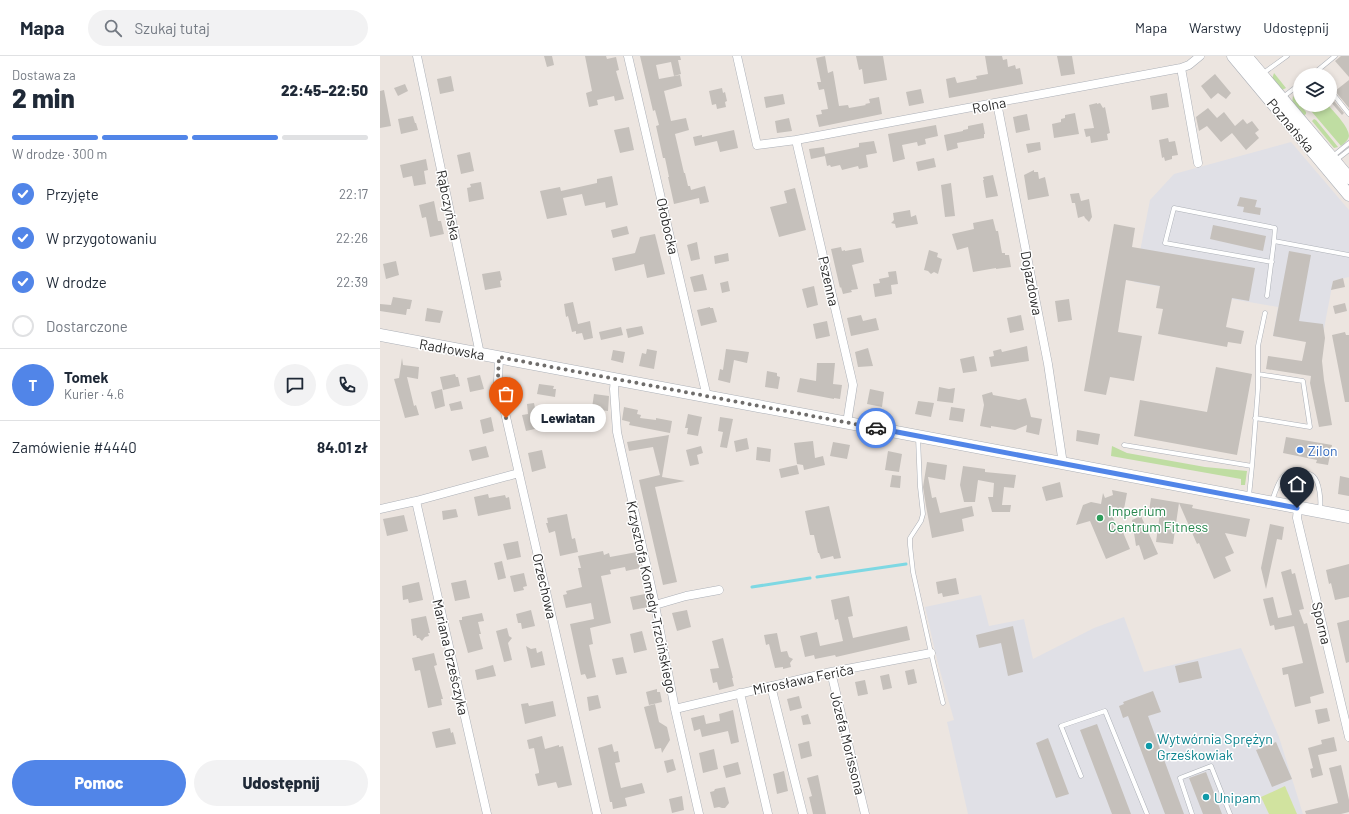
<!DOCTYPE html>
<html lang="pl">
<head>
<meta charset="utf-8">
<style>
  :root { --surface:#fff; --page:#f2f2f3; --text:#1f2937; --muted:#747a83; --line:#e0e1e3; --accent:#5185e8 }
  body { margin:0; font-family:Barlow,sans-serif; background:var(--page); color:var(--text); height:100vh; display:flex; flex-direction:column; font-size:15px; white-space:nowrap }
  * { box-sizing:border-box; margin:0 }
  p { font-size:13px; color:var(--muted) }
  .icon { flex:none; width:22px; height:22px; fill:none; stroke:currentColor; stroke-width:2; stroke-linecap:round; stroke-linejoin:round }
  .map { position:relative; flex:1; overflow:hidden }
  .panel { display:flex; flex-direction:column; background:var(--surface); width:380px }
  .panel>* { flex:none }
  .tools { position:absolute; left:913px; top:12px; display:grid; gap:8px }
  .tools a { display:grid; place-items:center; width:44px; height:44px; border-radius:50%; background:var(--surface); box-shadow:0 2px 6px #0003; font-size:20px }
  .pin { position:absolute; display:grid; place-items:center; width:34px; height:34px; color:#fff; margin:-41px -17px; border-radius:50% 50% 50% 0; rotate:-45deg; box-shadow:0 0 4px #0007 }
  .pin .icon { rotate:45deg }
  .courier { position:absolute; display:grid; place-items:center; width:40px; height:40px; margin:-20px; border:3px solid #5185e8; border-radius:50%; background:#fff; color:#222; box-shadow:0 1px 5px #0007 }
  .bubble { position:absolute; height:28px; border-radius:14px; background:var(--surface); box-shadow:0 2px 6px #0003; font-size:13px; font-weight:800; line-height:28px; text-align:center }
  .summary em { font-style:normal; font-weight:800 }
  .summary div { display:flex; flex-direction:column-reverse }
  .summary { display:flex; align-items:center; justify-content:space-between; height:68px; padding:0 12px }
  h1 { font-size:26px; font-weight:800; line-height:30px }
  .bar { display:grid; grid-template-columns:repeat(4,1fr); gap:6px 4px; align-content:center; height:48px; padding:0 12px }
  .bar i { height:5px; border-radius:3px; background:var(--line) }
  .bar .on { background:var(--accent) }
  .bar p { grid-column:span 4 }
  .line { display:flex; align-items:center; gap:10px; padding:0 12px; border-top:1px solid var(--line) }
  .line div { flex:1 }
  .round { display:grid; place-items:center; flex:none; width:42px; height:42px; border-radius:21px; background:var(--page) }
  ol { padding:0 12px; list-style:none }
  li { display:flex; align-items:center; gap:12px; height:44px }
  li p { margin-inline-start:auto }
  li .icon { padding:4px; border-radius:50%; background:var(--accent); color:#fff; stroke-width:4 }
  li:last-child { color:var(--muted) }
  li i { width:22px; height:22px; border:2px solid var(--line); border-radius:50% }
  .primary-button { display:flex; gap:8px; margin-top:auto; padding:8px 12px }
  .primary-button a { flex:1; height:46px; border-radius:24px; background:var(--accent); color:#fff; font-size:16px; font-weight:800; line-height:46px; text-align:center }
  .primary-button a+a { background:var(--page); color:var(--text) }
  header { display:flex; align-items:center; gap:24px; box-sizing:border-box; height:56px; padding:0 20px; background:var(--surface); border-bottom:1px solid var(--line) }
  header strong { font-size:19px }
  nav { display:flex; gap:22px; margin-inline-start:auto; font-size:14px }
  .search { width:280px; height:36px; background:var(--page); display:flex; align-items:center; gap:10px; box-sizing:border-box; padding:0 14px; border-radius:22px; color:var(--muted); font-size:15px }
  main { display:flex; flex:1; min-height:0 }
  .map>svg:first-child { display:block }
</style>
</head>
<body>
<header>
<strong>Mapa</strong>
<div class="search"><svg class="icon" aria-label="search" viewBox="0 0 24 24"><circle cx="10" cy="10" r="6"/><path d="M15 15l6 6"/></svg>Szukaj tutaj</div>
<nav><a>Mapa</a><a>Warstwy</a><a>Udostępnij</a></nav>
</header>
<main>
<section class="panel">
<div class="summary"><div><h1>2 min</h1><p>Dostawa za</p></div><em>22:45–22:50</em></div>
<div class="bar"><i class="on"></i><i class="on"></i><i class="on"></i><i></i><p>W drodze · 300 m</p></div>
<ol>
<li><svg class="icon" aria-label="check" viewBox="0 0 24 24"><path d="M5 12l5 5 9-10"/></svg>Przyjęte<p>22:17</p></li>
<li><svg class="icon" aria-label="check" viewBox="0 0 24 24"><path d="M5 12l5 5 9-10"/></svg>W przygotowaniu<p>22:26</p></li>
<li><svg class="icon" aria-label="check" viewBox="0 0 24 24"><path d="M5 12l5 5 9-10"/></svg>W drodze<p>22:39</p></li>
<li><i></i>Dostarczone</li>
</ol>
<div class="line" style="height:72px"><b class="round" style="background:var(--accent);color:#fff">T</b><div><b>Tomek</b><p>Kurier · 4.6</p></div><a class="round"><svg class="icon" aria-label="chat" viewBox="0 0 24 24"><path d="M4 5h16v11H9l-5 4z"/></svg></a><a class="round"><svg class="icon" aria-label="phone" viewBox="0 0 24 24"><path d="M5 4h4l2 5-3 2q2 4 5 5l2-3 5 2v4C11 20 4 13 5 4z"/></svg></a></div>
<div class="line" style="height:52px"><div>Zamówienie #4440</div><b>84.01 zł</b></div>
<div class="primary-button"><a>Pomoc</a><a>Udostępnij</a></div>
</section>
<div class="map">
<svg width="969" height="758" viewBox="0 0 969 758">
  <rect width="100%" height="100%" fill="#ece5e0"/>
  <path fill="#e0e0e6" d="M911,86L969,154V221L953,225L943,278L916,284L893,280L898,251L754,226L770,144L794,118Z
    M601,539L609,570L644,563L653,603L714,572L744,561L764,616L861,592L899,681L923,758H588L567,666L574,664L558,608L545,551Z"/>
  <path fill="#bfdda2" d="M894,17L906,32L902,34L892,23Z
    M913,40L926,56V58L922,61L912,47Z
    M926,49H948C954,56 969,71 969,80C968,85 964,87 961,90Z
    M934,63L936,64L958,91L954,92L932,65Z
    M732,390L747,397L825,411L867,415L865,429H861V423L731,400Z"/>
  <path fill="#d1e39f" d="M905,730L917,758H889L881,741Z"/>
  <g fill="none" stroke-linecap="round" stroke-linejoin="round">
    <path stroke="#7ed8e3" stroke-width="3" d="M437,521L526,508
      M372,531L430,522"/>
  </g>
  <path fill="#c5c0bb" d="M164,0H172L174,9L167,11Z
    M205,0H226L227,3L236,1L239,14L236,15L244,43L235,45L234,40L217,44L218,49L209,51L206,37L212,35Z
    M260,0H300L301,4H298L301,18L294,20L291,6L276,9L279,23L300,19L302,30L284,35L291,65L306,62L309,74L295,78L304,117H305L308,130H310L311,134L325,130L329,146L320,148L319,142L294,148L288,121H289L285,102H283L276,70L279,69L275,54L273,55Z
    M445,0L448,17L453,15L459,50L468,49L469,52L486,49L485,48L490,47L489,43L499,41L502,58L439,71L436,59L442,58L441,54L448,53L444,33L439,34L437,26H441L436,2Z
    M476,0H503L507,24L484,28L482,13L479,14Z
    M605,0H622L623,4L627,3L628,11L635,9L636,13L640,12L643,28L569,42L566,23L575,21L577,27L597,23L596,20L608,18Z
    M677,0H692L695,18L681,20Z
    M961,0H969V21L955,5Z
    M835,18L851,37L846,43L838,37L831,43L821,30Z
    M71,20L74,35L60,38L57,23Z
    M969,24V52L955,35Z
    M25,28L28,35L18,40L14,32Z
    M342,32L343,37L345,36L347,45L345,46L346,51L337,53L336,48L332,49L329,35Z
    M541,33L544,47L529,50L526,36Z
    M4,34L11,70L0,72V35Z
    M787,37L789,51L772,54L770,40Z
    M403,38L405,48L386,52L384,41Z
    M950,40L964,57L962,59L950,45Z
    M717,47V48L720,47L723,52L725,51L730,77L727,78L728,84L711,87L710,80L706,81L704,73L714,72L709,49Z
    M828,52L837,62L844,56L855,70L863,63L867,68L872,65L879,74L875,77L879,82L866,94L852,77L841,86L827,70L819,75L816,61Z
    M695,57L699,78L674,82L672,68L681,66V63L685,62V59Z
    M647,58L650,74L636,77L633,61Z
    M33,60L35,67H36L38,74L21,78L18,63Z
    M409,62L412,75L397,77L395,65Z
    M603,67L605,78H604V82L577,87L578,92L567,95L564,79L583,75V74L588,73V70Z
    M556,69L558,80L545,83L546,88L538,90L537,86L522,89L525,103L513,106L508,78Z
    M249,71L254,94L240,97L234,74Z
    M354,74L358,92L340,96L337,85L315,90L313,81L322,79V81Z
    M788,82L789,86L795,85L798,99L792,100V103L785,105L784,101L782,102L779,84Z
    M494,85L497,97L486,99L488,111L479,113L478,110L462,114L460,109L451,111L450,109L447,110L445,100L431,103L429,93L444,91L445,98L479,91V87Z
    M660,86L661,94L648,97L646,88Z
    M90,96L94,115L81,118L77,99Z
    M554,102L556,111L538,115L536,106Z
    M46,103L48,114L44,115L46,128L34,130L32,120L23,122L20,109Z
    M654,114V116H658L659,123L665,121L669,140L648,144L644,119Z
    M613,119L618,140L606,142L603,124H604L603,121Z
    M232,120L238,149L226,152L225,146L205,150L202,138L183,142L187,159L167,163L160,135L180,131L181,135L217,127V123Z
    M101,126L104,143L89,146L87,132L91,131L90,128Z
    M571,127L575,160L565,161L561,129Z
    M415,132L426,174L399,181L390,151L407,147L404,135Z
    M699,137L701,145L709,143L712,161L709,166L705,162L704,160L698,162L695,147H692L690,138Z
    M860,141L877,144L875,151L881,152L880,159L863,156L864,151L857,150Z
    M54,145L58,165H61L64,178L50,181L46,161L42,162L39,149Z
    M530,154L531,161L536,159L538,168L516,172L515,168L511,167L514,164L513,157Z
    M613,163L616,175H618L622,197H625V199H629L631,211L616,213V212L593,216L588,191L577,194L572,178L594,173L593,167Z
    M734,168L755,172L752,191L875,212L869,245L852,242L846,271L864,275L861,288L848,286L847,291L778,278L783,253L776,252L780,230L746,224L738,276L762,280L754,325L730,321L726,339L704,335Z
    M833,169L886,180L883,195L830,183Z
    M247,170L249,178L233,182L231,174Z
    M275,178L285,218L267,222L264,208L235,215L232,202L255,197L260,181Z
    M317,186L320,203L311,205L307,189Z
    M461,191L462,195L465,194V195L481,192L484,206L472,209L478,233L471,234L472,236L463,238L461,231L460,232L451,193Z
    M549,194L558,197L557,201L562,203L558,218L554,216L551,218L548,215L544,214Z
    M909,195L931,199L919,265L943,268L945,282L942,305L944,324L952,369L939,371L930,327L931,320L886,313L888,300L922,305L926,286L893,280Z
    M348,197L349,205L335,208L334,200Z
    M16,205L19,219L6,223L3,208Z
    M120,215L122,224L120,225L121,231L105,234L102,218Z
    M516,215L518,228L511,229L512,238L495,241L493,228L500,227L499,223L509,221L508,216Z
    M323,218L327,234L314,236L310,221Z
    M963,222L965,231L951,234L953,225Z
    M348,225L350,235L342,237L340,227Z
    M434,230L438,249L427,252L422,233Z
    M13,241L32,244L30,253H27L26,259L0,255V248L11,249Z
    M689,243L692,264L678,266L675,245Z
    M193,246L198,268L210,265L213,282L204,284L202,277L196,278V275L192,276L188,260L186,261L184,248Z
    M965,247L967,255L955,258L953,250Z
    M330,251V252H333L337,266L321,270L317,254Z
    M47,252L63,255L60,267L45,265Z
    M481,259L483,265L496,262L499,274L471,280L467,262Z
    M641,259L644,274L630,277L627,262Z
    M447,265L450,280L436,283L433,268Z
    M262,270L264,278L248,282L246,273Z
    M241,271L243,279L221,284L219,276Z
    M965,276L966,279H969V346H965L952,279Z
    M647,290L649,305L611,311L609,301L614,300L613,295L621,293L622,296Z
    M488,292L493,310L478,311L475,296Z
    M267,293L277,295L274,313L259,310L262,297L266,298Z
    M346,293L369,296L367,307L354,304L350,327L338,324L340,313L343,314Z
    M233,294L245,296L243,307L231,304Z
    M594,300L597,315L583,317L580,303Z
    M22,302L23,309L39,311L38,323L27,321L34,350L36,349L39,359L25,362L14,323L19,322Z
    M437,307H455L453,328L462,329L460,343L454,342V343L417,336L420,322L436,325Z
    M836,311L872,318L857,399L754,380L760,344L827,356Z
    M387,315L397,317V320L400,321L398,333L385,331Z
    M75,318L76,321H78L80,330L63,334L60,321Z
    M100,319L104,333L90,336L87,322Z
    M159,328L174,330L173,333H176L175,341L157,338Z
    M559,331L569,333L575,332L573,347L557,345Z
    M62,333L65,350L55,353L51,336Z
    M490,333L504,336L502,351L487,348Z
    M612,336L613,339L639,344L646,342L651,361L662,363L659,379L646,376L647,369L635,374L611,370V372L600,370L604,349L602,339Z
    M214,338L229,340L228,355L220,354L218,368L209,370L207,360L211,359Z
    M81,345L83,353L71,355L69,348Z
    M538,345L554,347L551,361L535,358Z
    M154,347L159,372L146,375L142,359L148,358L147,348Z
    M244,351L258,354L257,358L261,359L260,362L276,364V362L292,365L290,377L249,369L250,366L242,364Z
    M571,351L585,353L583,366L569,364Z
    M308,358L322,361L318,380L307,378L308,372H305Z
    M111,361L114,375L103,378L100,364Z
    M340,361L353,363L347,392L340,391L343,376L338,375Z
    M697,374L720,378L718,389L696,385Z
    M289,379L282,421L305,425L275,431L297,526L283,529L259,424L280,419L273,391L249,395L247,386Z
    M906,381L952,389L948,409L936,407L937,404L903,397Z
    M367,382L369,393L356,396L354,385Z
    M433,385L435,402L443,400L445,409L424,414L423,409L417,408L414,387Z
    M453,386L470,389L467,403L450,400Z
    M106,390L109,401L92,405L89,394Z
    M321,390L323,397L317,399L319,408L310,410L306,394Z
    M377,391L391,393L390,406L376,404Z
    M162,394L166,412L152,416L148,397Z
    M508,395L522,398L519,416L505,414Z
    M547,406L567,409L565,424L548,421L552,442L556,441L560,457L592,450L594,460L582,463L584,475L552,482L546,450L543,431Z
    M417,409L419,418L401,422L399,413Z
    M583,410L605,413V416L636,419L634,432L624,431L622,449H631L630,456H612L608,441H613L614,427L598,424L595,446H584L580,429Z
    M512,419L521,420L520,432L510,431Z
    M960,420L969,422V440L958,438Z
    M680,426L683,441L666,445L662,431Z
    M732,434L747,437L744,453L728,450L737,471L740,469L750,493L726,503L710,465L696,469L703,449L711,446L721,448L723,437L725,442L733,439Z
    M108,438L109,442L125,439L126,442L129,441L131,453L98,460L94,441Z
    M771,442L813,449L812,452L870,463L866,481L845,477L854,497L845,501L851,515L834,523L819,487L817,488L799,447L793,488L776,486L780,457L769,455Z
    M449,450L461,502L454,503L453,500L441,503L439,497H438L434,479H430L425,455Z
    M76,453L78,461L63,464L62,455Z
    M187,458L192,483L195,482L198,496L180,500L175,475L169,477L166,467H168L167,462Z
    M24,459L28,475L7,480L3,463Z
    M761,460L778,498L764,504L759,489L756,490L752,464Z
    M890,468L904,471L902,484L897,483L886,533L881,512Z
    M138,485L141,501L127,504L123,488Z
    M223,495L224,499L229,497L230,501L257,496L260,512L246,515L245,511L230,514L231,518L221,520L231,567L210,572L213,588L209,589L216,621L207,623L205,618L201,619L190,568L214,563L211,547L186,552L183,539L187,538L186,535L202,531L198,512H201L198,500Z
    M122,505L126,522L118,524L114,507Z
    M969,508V541L955,544L951,527L949,528L946,514Z
    M911,513L912,518L915,517L924,553L919,554L924,568L927,567L944,637L930,641L931,647L915,651L908,618L903,619L902,612L923,607L914,570L895,574L894,569L890,570L883,543L893,541L898,562L912,559L901,516Z
    M144,517L147,530L143,531L144,534L134,536L130,520Z
    M576,522L579,538L563,541L562,537L558,538L556,526Z
    M86,524L90,542L75,545L71,527Z
    M39,526L43,544L29,547L28,543L23,544L22,530Z
    M265,538L268,551L253,554L250,541Z
    M469,540L473,560L468,561L473,582L527,570L530,584L456,601L455,599L435,603L434,599L425,601L420,580L437,576L440,590L463,585L458,563L455,564L451,544Z
    M151,554L155,570L142,573L141,567H138L136,558Z
    M307,554L311,571L297,575L292,557Z
    M102,557L104,565L98,566L101,578H99L103,593L88,597L79,564H82V561Z
    M46,560L50,577H48L49,580L45,581L42,585L39,582H37L36,579L33,580L31,563Z
    M969,564V606L966,607L957,567Z
    M633,570L643,616L628,620L621,587L599,592L596,579Z
    M127,572L129,580L132,582L128,587L132,604L124,606L116,575Z
    M262,575L267,594L254,597L250,578Z
    M397,577L401,596L407,595L409,601L413,603L410,607L411,611L403,613V611L395,612L389,588L386,589L384,579Z
    M343,582L353,622H352L354,630L339,634L337,626L333,627L330,613L339,612L332,585Z
    M146,590L151,593L156,592L157,597L162,595L165,609L151,612Z
    M54,597L57,609L54,610L63,643H61L62,649L48,652L40,614L35,615L32,602Z
    M243,601L247,617L236,619L232,603Z
    M818,605L822,622L799,627L795,610Z
    M113,609L116,620L97,624L95,614Z
    M534,613L537,627L528,629L525,615Z
    M509,618L512,632L503,634L500,620Z
    M485,624L488,638L478,640L475,626Z
    M277,633V636H280L282,646L269,649L266,636Z
    M773,635L781,656L768,660L804,758H785L748,660L743,662L739,650L744,648L743,646Z
    M218,639L221,652L209,655L207,641Z
    M419,640L422,652L410,655L407,643Z
    M173,645L176,660L145,668L141,648L148,647L149,650Z
    M275,648L279,666L287,671L290,684L282,697L281,692L275,693L264,651Z
    M947,652L950,665L938,668L935,654Z
    M353,654L359,686L351,688L348,675L322,681L320,673L314,675L311,662L324,659L326,668L340,665L339,658Z
    M428,658L431,668L423,669L421,660Z
    M717,668L748,750L751,758H732L700,674Z
    M70,672L71,677L73,676L76,688L56,692L52,676Z
    M162,680L165,693L179,689V691L183,690L192,729L178,732L176,726L158,730L155,718L159,717V715L154,692L149,693L147,684Z
    M954,681L957,695L938,699L943,719L932,722L930,713L933,712L928,692L942,688L941,684Z
    M668,682L689,738L676,742L656,687Z
    M429,685L432,700L421,703L418,688Z
    M896,686L912,723L892,731L876,694Z
    M232,688L234,696L238,695L239,701L240,706L235,707L241,732L262,727L265,737L245,742L247,750L233,753L232,746H230L218,692Z
    M334,693L338,713L323,717L319,697Z
    M293,703L296,714L287,717L284,705Z
    M358,706L361,718L346,722L343,710Z
    M961,709L969,744V756L961,758H926L925,755L958,747L949,712Z
    M404,715L408,735L397,738L393,718Z
    M826,716L842,758H823L811,727L809,722Z
    M438,719L446,758H433L429,741L432,740L427,722Z
    M345,731L349,747L345,752H342L339,751L334,752L330,736L334,735L335,733Z
    M302,740L304,754L292,757L289,743Z"/>
  <g fill="none" stroke-linecap="round" stroke-linejoin="round">
    <defs>
      <path id="lane" d="M882,18L907,0
        M932,19L955,0
        M950,34L969,58
        M903,41L920,28
        M953,100L969,87
        M955,105L969,94
        M892,206L785,187L794,152L895,172L894,185
        M887,240L894,185L969,199
        M875,362L930,371L923,325L878,318
        M538,381L540,431L543,458L541,465L530,482V489L533,516L551,597L563,647
        M744,389L872,410L869,440
        M872,410L878,332V290L885,257
        M892,445C895,436 900,419 909,416C913,414 918,415 922,416C926,417 930,417 933,420C940,426 941,445 940,453
        M701,720L681,670L725,655L767,758
        M812,758L800,722L831,710L850,758"/>
      <path id="street" d="M37,0L100,298
        M248,0L327,341
        M357,0L377,89L416,84L801,12L809,9L820,0
        M801,12L818,107
        M617,47L668,308L683,408
        M416,84L473,329L467,367
        M119,301L118,326L217,758
        M235,323L234,333L237,376L274,544L295,653L319,758
        M36,445L107,758
        M918,452L917,462L969,681
        M0,453L36,445L139,417
        M275,549L306,540L339,534
        M451,616L485,758
        M391,630L423,758
        M360,637L388,758
        M295,653L451,616L551,597"/>
      <path id="secondary" d="M853,0L969,139
        M866,0L969,122
        M0,279L969,461"/>
    </defs>
    <use href="#lane" stroke="#acb0b7" stroke-width="5"/>
    <use href="#street" stroke="#acb0b7" stroke-width="9"/>
    <use href="#secondary" stroke="#acb0b7" stroke-width="13"/>
    <use href="#lane" stroke="#fff" stroke-width="4"/>
    <use href="#street" stroke="#fff" stroke-width="8"/>
    <use href="#secondary" stroke="#fff" stroke-width="12"/>
  </g>
  <g fill="none" stroke-linecap="round" stroke-linejoin="round">
    <path stroke="#6f6d6b" stroke-width="4" stroke-dasharray="0 7.2" d="M126,362L118,321L119,301L496,372"/>
    <path stroke="#5185e8" stroke-width="5" d="M496,372L917,452"/>
  </g>
  <circle fill="#3f7fe0" stroke="#fff" stroke-width="1.5" cx="920" cy="394" r="4"/>
  <circle fill="#2e9e5b" stroke="#fff" stroke-width="1.5" cx="720" cy="462" r="4"/>
  <g fill="#0f9aa8" stroke="#fff" stroke-width="1.5">
    <circle cx="769" cy="690" r="4"/>
    <circle cx="826" cy="741" r="4"/>
  </g>
  <g text-anchor="middle" dominant-baseline="central" stroke-width="3" stroke-linejoin="round" paint-order="stroke">
    <g font-size="14" fill="#2c2c2c" stroke="#fff">
      <text transform="translate(609 49) rotate(-11)">Rolna</text>
      <text transform="translate(911 69) rotate(50)">Poznańska</text>
      <text transform="translate(69 149) rotate(78)">Rąbczyńska</text>
      <text transform="translate(288 170) rotate(77)">Ołobocka</text>
      <text transform="translate(449 225) rotate(77)">Pszenna</text>
      <text transform="translate(652 227) rotate(79)">Dojazdowa</text>
      <text transform="translate(72 293) rotate(10)">Radłowska</text>
      <text transform="translate(165 530) rotate(77)">Orzechowa</text>
      <text transform="translate(272 541) rotate(78)">Krzysztofa Komedy-Trzcińskiego</text>
      <text transform="translate(942 567) rotate(77)">Sporna</text>
      <text transform="translate(71 601) rotate(77)">Mariana Grześczyka</text>
      <text transform="translate(423 623) rotate(-12)">Mirosława Feriča</text>
      <text transform="translate(468 687) rotate(76)">Józefa Morissona</text>
    </g>
    <g font-size="14" fill="#366cbe" stroke="#fff" text-anchor="start">
      <text x="928" y="394">Zilon</text>
    </g>
    <g font-size="14" fill="#27864d" stroke="#fff" text-anchor="start">
      <text x="728" y="454">Imperium<tspan x="728" dy="16">Centrum Fitness</tspan></text>
    </g>
    <g font-size="14" fill="#0d838f" stroke="#fff" text-anchor="start">
      <text x="777" y="682">Wytwórnia Sprężyn<tspan x="777" dy="16">Grześkowiak</tspan></text>
      <text x="834" y="741">Unipam</text>
    </g>
  </g>
</svg>
<div class="tools">
<a><svg class="icon" aria-label="layers" viewBox="0 0 24 24"><path d="M12 4l9 5-9 5-9-5zM3 14l9 5 9-5"/></svg></a>
</div>
<div class="pin" style="left:126px;top:362px;background:#ea580c"><svg class="icon" aria-label="bag" viewBox="0 0 24 24"><path d="M5 8h14l-1 12H6zM9 8a3 3 0 0 1 6 0"/></svg></div>
<div class="pin" style="left:917px;top:452px;background:#1f2937"><svg class="icon" aria-label="home" viewBox="0 0 24 24"><path d="M3 11l9-7 9 7M6 9v11h12V9"/></svg></div>
<div class="courier" style="left:496px;top:372px"><svg class="icon" aria-label="car" viewBox="0 0 24 24"><path d="M5 17H2v-5l4-1 3-4h7l3 4 3 1v5h-3M9 17h6M6 11h13"/><circle cx="7" cy="17" r="2"/><circle cx="17" cy="17" r="2"/></svg></div>
<div class="bubble" style="left:150px;top:348px;width:76px">Lewiatan</div>
</div>
</main>
</body>
</html>
